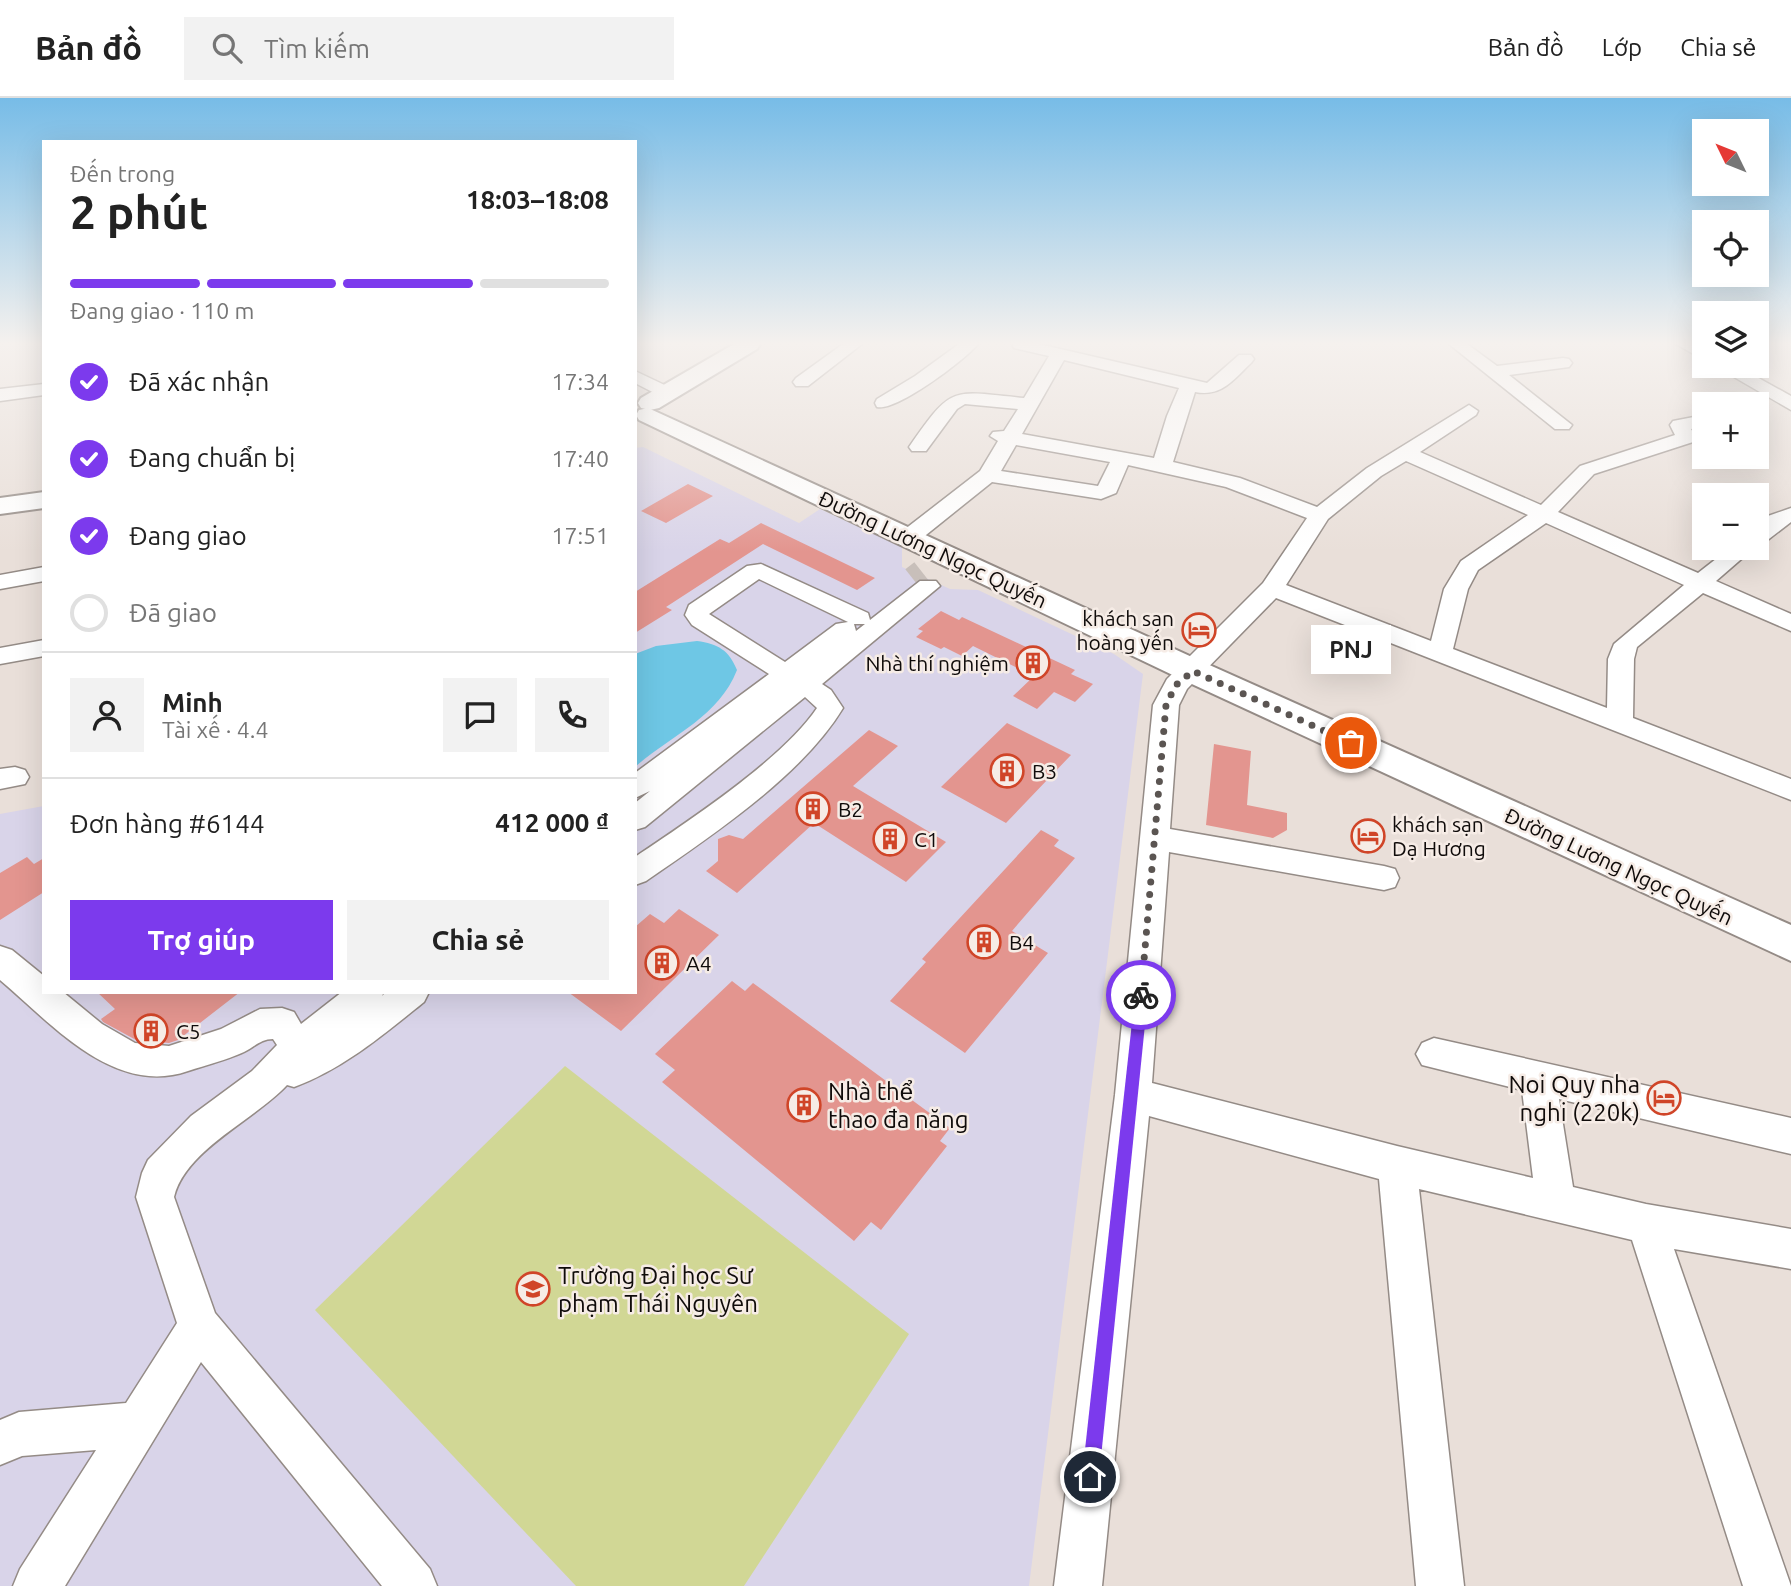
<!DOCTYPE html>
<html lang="vi">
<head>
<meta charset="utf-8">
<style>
  :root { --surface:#fff; --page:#f2f2f2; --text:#222; --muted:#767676; --line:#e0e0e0; --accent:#7c3aed }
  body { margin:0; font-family:Ubuntu,sans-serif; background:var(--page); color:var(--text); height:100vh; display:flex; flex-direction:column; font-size:26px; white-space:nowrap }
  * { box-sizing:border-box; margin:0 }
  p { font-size:23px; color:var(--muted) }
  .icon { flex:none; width:38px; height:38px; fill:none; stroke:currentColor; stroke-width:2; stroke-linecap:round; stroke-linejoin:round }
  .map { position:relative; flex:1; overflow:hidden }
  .panel { position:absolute; left:42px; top:42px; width:595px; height:854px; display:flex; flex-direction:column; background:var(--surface); border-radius:0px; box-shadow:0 7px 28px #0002 }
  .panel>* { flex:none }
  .needle { width:46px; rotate:313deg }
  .buttons { position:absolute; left:1692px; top:21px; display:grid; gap:14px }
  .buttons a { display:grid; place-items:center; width:77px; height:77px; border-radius:0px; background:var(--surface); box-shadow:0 7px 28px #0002; font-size:35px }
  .pin { position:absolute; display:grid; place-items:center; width:60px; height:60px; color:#fff; margin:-30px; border:4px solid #fff; border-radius:50%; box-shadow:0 2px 7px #0007 }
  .courier { position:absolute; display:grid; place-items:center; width:70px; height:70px; margin:-35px; border:5px solid #7c3aed; border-radius:50%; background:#fff; color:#222; box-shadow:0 2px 9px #0007 }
  .bubble { position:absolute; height:49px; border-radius:0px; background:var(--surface); box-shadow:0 7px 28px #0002; font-size:23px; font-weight:700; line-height:49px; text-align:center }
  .overview em { font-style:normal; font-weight:700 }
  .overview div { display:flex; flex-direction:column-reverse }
  .overview { display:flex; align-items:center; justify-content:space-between; height:119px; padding:0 28px }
  h1 { font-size:46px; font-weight:700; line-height:52px }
  .bar { display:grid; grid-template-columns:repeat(4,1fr); gap:10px 7px; align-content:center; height:84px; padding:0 28px }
  .bar i { height:9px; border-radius:5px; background:var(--line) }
  .bar .current { background:var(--accent) }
  .bar p { grid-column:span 4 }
  .line { display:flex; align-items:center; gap:18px; padding:0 28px; border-top:2px solid var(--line) }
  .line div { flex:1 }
  .round { display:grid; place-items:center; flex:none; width:74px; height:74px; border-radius:0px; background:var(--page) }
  ol { padding:0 28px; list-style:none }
  li { display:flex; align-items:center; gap:21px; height:77px }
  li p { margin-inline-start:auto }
  li .icon { padding:7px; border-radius:50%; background:var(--accent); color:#fff; stroke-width:4 }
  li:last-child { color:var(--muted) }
  li i { width:38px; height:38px; border:4px solid var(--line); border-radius:50% }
  .action { display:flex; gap:14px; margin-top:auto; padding:14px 28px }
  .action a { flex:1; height:80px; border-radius:0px; background:var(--accent); color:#fff; font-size:28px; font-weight:700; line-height:80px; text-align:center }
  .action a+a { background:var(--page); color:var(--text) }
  header { display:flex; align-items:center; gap:42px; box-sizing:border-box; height:98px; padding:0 35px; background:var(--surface); border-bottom:2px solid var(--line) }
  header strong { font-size:33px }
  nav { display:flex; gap:38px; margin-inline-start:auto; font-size:24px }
  .search { width:490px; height:63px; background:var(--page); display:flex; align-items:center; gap:18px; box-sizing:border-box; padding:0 24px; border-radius:0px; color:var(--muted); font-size:26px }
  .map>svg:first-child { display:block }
</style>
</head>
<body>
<header>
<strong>Bản đồ</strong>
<div class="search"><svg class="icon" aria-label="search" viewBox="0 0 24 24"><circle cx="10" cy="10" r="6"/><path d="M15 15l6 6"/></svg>Tìm kiếm</div>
<nav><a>Bản đồ</a><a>Lớp</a><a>Chia sẻ</a></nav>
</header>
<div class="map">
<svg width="1791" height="1488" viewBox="0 0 1791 1488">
  <rect width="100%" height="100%" fill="#e9dfd9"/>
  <path fill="#d9d4e9" d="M643,349L799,425L820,411L902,449V469L950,491L978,492L1114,556L1143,576L1029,1488H0V716L44,708V894H635V350Z"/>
  <path fill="#d1d795" d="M565,968L909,1236L744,1488H576L315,1212Z"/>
  <path fill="#6ec7e5" d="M697,543C718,546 729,552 737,572C718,620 671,637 635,669V556L656,548Z"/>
  <path fill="#e3958f" d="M688,386L713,398L666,425L641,413Z
    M761,425L875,480L857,492L763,446L666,509L672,512L635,535V494L720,441L729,445Z
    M941,513L959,522L962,519L1075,572L1071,576L1093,586L1075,604L1054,594L1037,611L1013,598L1034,578L973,548L962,558L944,549L941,551L916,539L923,533L918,531Z
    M1007,625L1071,657L1006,725L941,689Z
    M869,632L898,648L853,688L946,744L906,784L814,725L737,795L706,773L718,763V741L729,737L743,741Z
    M1214,646L1251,653L1247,707L1287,715V732L1273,740L1206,727Z
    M1041,732L1059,742L1054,748L1075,760L1012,833L1048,855L965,955L890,903L926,864L922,861Z
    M27,759L34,766L44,760V794L0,822V775Z
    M679,811L719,837L621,933L568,894H635V829L650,816L664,825Z
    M732,883L745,893L753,885L950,1030L940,1043L947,1048L881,1132L871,1124L854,1143L662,984L675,972L655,956Z
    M97,894H240L178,942L169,945L136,942L103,924L101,921L115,911Z"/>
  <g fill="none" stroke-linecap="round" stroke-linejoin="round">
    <path stroke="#c8bfba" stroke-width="25" stroke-dasharray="25 12" stroke-linecap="butt" d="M913,481L922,474"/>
    <defs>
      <path id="minor" d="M843,246H862L808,288H796L793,284L796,280Z
        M959,246H978C965,262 896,314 877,309L875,305L877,301L915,278Z
        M1012,246H1039L1207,285L1239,257H1251L1254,261L1251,265C1233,282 1222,299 1195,294L1173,364L1240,380L1317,409L1367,370L1469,307L1478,313L1476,317L1420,354L1541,407L1580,368L1675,337L1670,327L1673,323L1704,317V329L1691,331L1696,340L1693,344L1594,376L1558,414L1698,475L1730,450H1754L1716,483L1791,516V533L1703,495L1637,549L1634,561L1633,620L1791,681V702L1276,500L1187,591L1179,607L1170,731L1384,768L1395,771L1399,780L1395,789L1384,792L1169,754L1152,985L1397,1048L1533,1080L1522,992L1422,967L1416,956L1422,945L1434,940L1791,1020V1056L1559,1001L1573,1089L1646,1106L1791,1131V1171L1674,1151L1791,1488H1743L1632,1142L1419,1091L1464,1488H1416L1379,1081L1149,1018L1102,1488H1054L1115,997L1153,607L1167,581L1263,485L1307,420L1226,389L1128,367L1116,395L1101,401L992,384L916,445H900L897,440L900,435L980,373L998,343L990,338L993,334L1004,333L1018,311L965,306L957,311L926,353H912L909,349C953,286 950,293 1024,300L1049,258L1014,250ZM1064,262L1179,290L1167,318L1154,360L1022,336ZM1016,347L1110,364L1098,388L1001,373ZM1406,363L1528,417L1461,463L1444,491L1431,543L1286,487L1328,421L1381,378ZM1546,425L1684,487L1614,546L1608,561L1607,610L1453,551L1468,491L1478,472Z
        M1449,246H1467L1497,268L1563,260L1569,261L1572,265L1569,269L1509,277L1572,327L1569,331H1555Z
        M1676,246H1697L1704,250V262Z
        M1715,268H1737L1791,298V312Z
        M635,273L673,291L675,295L666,301L635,285Z
        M44,286V297L0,303V291Z
        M1791,410V424L1765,444L1757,446V428L1768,418Z
        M761,466L868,515L870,522L920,483H936L940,488L822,586L831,592L843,610C802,678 711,738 646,783L635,787V759C687,724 783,661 817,610L805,599L645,729L635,732V705L650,693L635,700V675L769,576L692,527L685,517L689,507L747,468ZM759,481L848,524L836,526L785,564L709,516ZM854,526H865L856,533Z
        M44,469V483L0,491V477Z
        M44,542V558L0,566V550Z
        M15,669L25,672L29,679L25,686L0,691V671Z
        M0,848L12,852L44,878V894H63L102,926L135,945L169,948L221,931L260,911L282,910L294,914L301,926L342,894H384L382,898L386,894H429L424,904C383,937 343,971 294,989L287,987C256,1021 185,1052 174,1099L215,1215L430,1471L437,1488H382L201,1264L65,1488H13L20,1471L96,1352L22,1358L0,1367V1322L19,1314L126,1305L177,1225L136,1099L142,1075L148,1062L191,1018L252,973L277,947L273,941C261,941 254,949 244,954C227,962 206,967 188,973C114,999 51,925 0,882Z"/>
      <path id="major" d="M648,310L1205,565L1791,827V863L1181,581L639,322L636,317L639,312Z"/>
      <path id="highway" d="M734,246H760L757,251L659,310L650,312L641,310L638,305L641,300Z
        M44,394V410L0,416V400Z"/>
    </defs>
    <use href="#minor" stroke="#948b86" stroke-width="3"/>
    <use href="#major" stroke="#948b86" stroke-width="4"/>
    <use href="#highway" stroke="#948b86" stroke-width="4"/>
    <use href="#minor" fill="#fff" fill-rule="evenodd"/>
    <use href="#major" fill="#fff" fill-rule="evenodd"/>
    <use href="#highway" fill="#fff" fill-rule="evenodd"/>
  </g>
  <linearGradient id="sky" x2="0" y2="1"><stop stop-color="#77bce7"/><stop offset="0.54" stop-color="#f5f1ee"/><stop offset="1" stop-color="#f5f1ee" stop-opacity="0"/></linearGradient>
  <rect width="1791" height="454" fill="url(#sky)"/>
  <path fill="#7c3aed" d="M1141,892L1148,897L1099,1379L1097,1385L1090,1388L1084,1385L1082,1379L1135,897Z"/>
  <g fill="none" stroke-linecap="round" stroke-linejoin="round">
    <path stroke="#5b5552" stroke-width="7" stroke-dasharray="0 12.6" d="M1141,897L1166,607L1176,587L1193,573L1351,645"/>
  </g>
  <defs>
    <symbol id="hotel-ring" viewBox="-11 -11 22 22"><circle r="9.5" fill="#f6ece6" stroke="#d04528" stroke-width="1.5"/><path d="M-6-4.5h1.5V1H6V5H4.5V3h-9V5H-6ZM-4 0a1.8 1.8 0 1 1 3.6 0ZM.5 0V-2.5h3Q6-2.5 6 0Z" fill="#d04528"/></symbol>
    <symbol id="building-ring" viewBox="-11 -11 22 22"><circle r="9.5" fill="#f6ece6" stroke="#d04528" stroke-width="1.5"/><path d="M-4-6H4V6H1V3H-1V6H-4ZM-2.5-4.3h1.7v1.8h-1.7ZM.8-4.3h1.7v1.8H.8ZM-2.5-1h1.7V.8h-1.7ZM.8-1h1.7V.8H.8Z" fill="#d04528"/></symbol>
    <symbol id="university-ring" viewBox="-11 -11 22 22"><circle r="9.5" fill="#f6ece6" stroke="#d04528" stroke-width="1.5"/><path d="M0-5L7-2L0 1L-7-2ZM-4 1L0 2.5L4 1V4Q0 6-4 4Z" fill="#d04528"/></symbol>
  </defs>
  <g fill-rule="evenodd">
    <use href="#hotel-ring" x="1180" y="513" width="38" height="38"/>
    <use href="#building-ring" x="1014" y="546" width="38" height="38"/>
    <use href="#building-ring" x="988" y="654" width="38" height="38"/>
    <use href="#building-ring" x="794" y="692" width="38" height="38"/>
    <use href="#hotel-ring" x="1349" y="719" width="38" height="38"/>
    <use href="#building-ring" x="871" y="722" width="38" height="38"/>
    <use href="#building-ring" x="965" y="825" width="38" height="38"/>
    <use href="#building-ring" x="643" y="846" width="38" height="38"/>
    <use href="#building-ring" x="132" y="914" width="38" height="38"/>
    <use href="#hotel-ring" x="1645" y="981" width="38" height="38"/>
    <use href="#building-ring" x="785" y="988" width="38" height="38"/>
    <use href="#university-ring" x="514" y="1172" width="38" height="38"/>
  </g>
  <g text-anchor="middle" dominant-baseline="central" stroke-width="5" stroke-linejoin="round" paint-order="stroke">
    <g font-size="21" fill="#0f0b0a" stroke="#f6ece6">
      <text transform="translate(933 451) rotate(25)">Đường Lương Ngọc Quyến</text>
      <text transform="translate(1619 768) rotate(25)">Đường Lương Ngọc Quyến</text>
    </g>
    <g font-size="21" fill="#0f0b0a" stroke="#f6ece6" text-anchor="start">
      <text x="1174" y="520" text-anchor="end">khách sạn<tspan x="1174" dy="24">hoàng yến</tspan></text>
      <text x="1009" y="565" text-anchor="end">Nhà thí nghiệm</text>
      <text x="1032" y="673">B3</text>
      <text x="838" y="711">B2</text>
      <text x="1392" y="726">khách sạn<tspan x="1392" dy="24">Dạ Hương</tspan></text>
      <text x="914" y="741">C1</text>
      <text x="1009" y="844">B4</text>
      <text x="686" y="865">A4</text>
      <text x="176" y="933">C5</text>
    </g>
    <g font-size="24" fill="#0f0b0a" stroke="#f6ece6" text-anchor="start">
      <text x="1640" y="986" text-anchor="end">Noi Quy nha<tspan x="1640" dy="28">nghi (220k)</tspan></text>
      <text x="828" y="993">Nhà thể<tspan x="828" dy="28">thao đa năng</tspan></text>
      <text x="558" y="1177">Trường Đại học Sư<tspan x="558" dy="28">phạm Thái Nguyên</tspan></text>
    </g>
  </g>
</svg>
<div class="buttons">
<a><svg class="needle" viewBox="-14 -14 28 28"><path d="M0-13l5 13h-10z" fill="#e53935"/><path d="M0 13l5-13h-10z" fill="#767676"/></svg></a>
<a><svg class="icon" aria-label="locate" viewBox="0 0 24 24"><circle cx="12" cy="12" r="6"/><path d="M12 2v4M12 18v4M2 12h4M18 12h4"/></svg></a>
<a><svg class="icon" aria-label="layers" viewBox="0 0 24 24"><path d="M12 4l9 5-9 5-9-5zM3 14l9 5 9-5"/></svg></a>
<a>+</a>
<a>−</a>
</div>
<div class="pin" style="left:1351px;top:645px;background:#ea580c"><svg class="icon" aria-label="bag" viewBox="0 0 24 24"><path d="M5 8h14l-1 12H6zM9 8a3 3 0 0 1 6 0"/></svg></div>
<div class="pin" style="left:1090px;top:1379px;background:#1f2937"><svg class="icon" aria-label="home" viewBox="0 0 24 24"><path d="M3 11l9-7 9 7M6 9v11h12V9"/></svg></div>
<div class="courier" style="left:1141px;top:897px"><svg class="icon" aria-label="bike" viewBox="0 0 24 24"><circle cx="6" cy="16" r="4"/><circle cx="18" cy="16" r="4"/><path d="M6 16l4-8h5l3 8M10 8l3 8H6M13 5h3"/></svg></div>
<div class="bubble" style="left:1311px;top:527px;width:80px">PNJ</div>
<section class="panel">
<div class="overview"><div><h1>2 phút</h1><p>Đến trong</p></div><em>18:03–18:08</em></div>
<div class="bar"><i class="current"></i><i class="current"></i><i class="current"></i><i></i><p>Đang giao · 110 m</p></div>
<ol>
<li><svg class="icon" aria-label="check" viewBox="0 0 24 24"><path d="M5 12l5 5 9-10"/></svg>Đã xác nhận<p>17:34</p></li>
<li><svg class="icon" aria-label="check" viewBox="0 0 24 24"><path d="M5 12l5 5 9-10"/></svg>Đang chuẩn bị<p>17:40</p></li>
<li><svg class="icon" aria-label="check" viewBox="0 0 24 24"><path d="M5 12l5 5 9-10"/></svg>Đang giao<p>17:51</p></li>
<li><i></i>Đã giao</li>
</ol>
<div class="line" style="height:126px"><a class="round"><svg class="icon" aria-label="person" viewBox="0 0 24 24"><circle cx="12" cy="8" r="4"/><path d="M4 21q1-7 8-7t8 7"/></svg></a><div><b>Minh</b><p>Tài xế · 4.4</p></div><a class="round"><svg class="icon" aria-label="chat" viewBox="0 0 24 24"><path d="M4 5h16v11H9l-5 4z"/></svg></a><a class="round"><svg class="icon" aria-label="phone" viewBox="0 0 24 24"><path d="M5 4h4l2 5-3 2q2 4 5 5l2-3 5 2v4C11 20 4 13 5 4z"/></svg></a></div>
<div class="line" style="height:91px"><div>Đơn hàng #6144</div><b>412 000 ₫</b></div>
<div class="action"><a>Trợ giúp</a><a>Chia sẻ</a></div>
</section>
</div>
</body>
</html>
